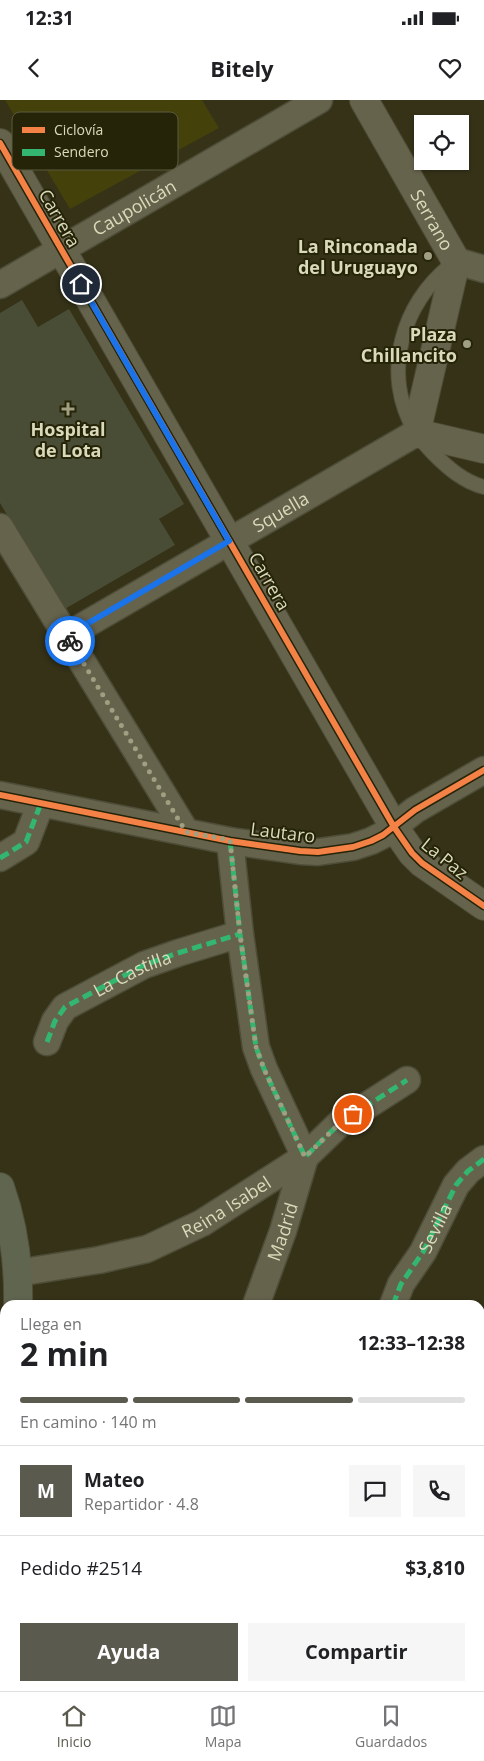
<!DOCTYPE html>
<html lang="es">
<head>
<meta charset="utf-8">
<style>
  :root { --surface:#fff; --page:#f6f6f6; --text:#202124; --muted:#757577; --line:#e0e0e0; --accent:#5a5a4e }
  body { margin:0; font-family:"Open Sans",sans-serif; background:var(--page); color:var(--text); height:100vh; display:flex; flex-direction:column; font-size:19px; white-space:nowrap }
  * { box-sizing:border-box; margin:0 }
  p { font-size:16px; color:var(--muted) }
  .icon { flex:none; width:28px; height:28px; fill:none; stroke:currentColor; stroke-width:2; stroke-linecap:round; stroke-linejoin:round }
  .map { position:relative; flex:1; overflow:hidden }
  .drawer { position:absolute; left:0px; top:1200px; width:485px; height:391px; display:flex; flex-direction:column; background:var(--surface); border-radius:15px 15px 0 0; box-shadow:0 1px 4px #0004 }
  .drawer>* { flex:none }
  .fabs { position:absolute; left:414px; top:15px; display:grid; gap:10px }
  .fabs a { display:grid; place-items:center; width:55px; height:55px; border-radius:0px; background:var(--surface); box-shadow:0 1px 4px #0004; font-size:25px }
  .pin { position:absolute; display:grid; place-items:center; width:42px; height:42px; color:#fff; margin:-21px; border:2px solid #fff; border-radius:50%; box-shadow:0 1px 5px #0007 }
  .courier { position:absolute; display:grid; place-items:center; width:50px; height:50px; margin:-25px; border:4px solid #1a73e8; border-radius:50%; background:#fff; color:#222; box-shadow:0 1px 6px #0007 }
  .summary em { font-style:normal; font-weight:700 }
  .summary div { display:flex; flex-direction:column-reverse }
  .summary { display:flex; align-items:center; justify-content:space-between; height:85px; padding:0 20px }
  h1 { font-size:32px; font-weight:700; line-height:38px }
  .bar { display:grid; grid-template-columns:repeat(4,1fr); gap:8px 5px; align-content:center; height:60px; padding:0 20px }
  .bar i { height:6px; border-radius:4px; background:var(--line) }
  .bar .current { background:var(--accent) }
  .bar p { grid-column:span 4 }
  .line { display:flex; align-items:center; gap:12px; padding:0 20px; border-top:1px solid var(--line) }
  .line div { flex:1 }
  .round { display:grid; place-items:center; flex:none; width:52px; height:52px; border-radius:0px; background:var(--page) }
  .action { display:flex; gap:10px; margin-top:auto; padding:10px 20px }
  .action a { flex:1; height:58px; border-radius:0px; background:var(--accent); color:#fff; font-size:20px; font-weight:700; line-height:58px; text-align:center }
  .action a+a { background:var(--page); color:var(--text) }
  .status { display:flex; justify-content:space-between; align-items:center; height:35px; padding:0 25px; background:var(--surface); direction:ltr }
  .status svg { height:14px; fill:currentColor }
  header { display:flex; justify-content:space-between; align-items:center; height:65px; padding:0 20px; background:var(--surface); font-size:22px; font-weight:700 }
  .tabs { display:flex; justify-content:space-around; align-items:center; height:70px; border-top:1px solid var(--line); background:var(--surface); font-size:14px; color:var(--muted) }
  .tabs a { display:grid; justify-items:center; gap:2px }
  .tabs .current { color:var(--accent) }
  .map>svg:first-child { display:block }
</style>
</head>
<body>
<div class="status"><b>12:31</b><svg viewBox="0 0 49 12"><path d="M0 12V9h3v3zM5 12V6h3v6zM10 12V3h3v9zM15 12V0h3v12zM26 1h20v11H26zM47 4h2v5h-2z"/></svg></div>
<header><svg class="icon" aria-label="back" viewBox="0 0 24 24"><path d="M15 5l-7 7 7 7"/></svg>Bitely<svg class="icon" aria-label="heart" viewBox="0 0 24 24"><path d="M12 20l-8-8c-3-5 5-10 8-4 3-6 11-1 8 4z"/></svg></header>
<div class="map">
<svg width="484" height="1591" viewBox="0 0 484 1591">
  <rect width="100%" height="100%" fill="#353218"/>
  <path fill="#45410a" d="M5,0H202L219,28L70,109Z"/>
  <path fill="#4a4d35" d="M22,200L38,227L69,209L184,404L159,419L175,445L63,510L0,403V213Z"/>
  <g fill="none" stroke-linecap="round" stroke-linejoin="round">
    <defs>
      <path id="service" d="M451,165C402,203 381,274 415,331C420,339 427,347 434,354C448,368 464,382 484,387"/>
      <g id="minor">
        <path d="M456,161L484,169"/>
        <path id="s1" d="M0,185L319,0"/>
        <path d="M0,427L186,732"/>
        <path id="s2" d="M66,536L416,333"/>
        <path d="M0,695L230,741L300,751L318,752L353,747L371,741L383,735L415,710L484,670"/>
        <path d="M230,741L240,834L256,947L264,969L305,1057"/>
        <path d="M0,758L26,742L41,703"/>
        <path d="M47,942L55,921L65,907L144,865L178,853L240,834"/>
        <path id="s3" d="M17,1173L99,1160L147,1149L202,1123L305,1057L340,1023L407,980"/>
        <path id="s4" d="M256,1205L283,1131L305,1057"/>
        <path id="s5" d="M393,1205L401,1184L423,1152L456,1085L468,1071L484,1059"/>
        <path d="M0,1372L5,1374"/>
        <path d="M398,1586L401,1591"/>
        <path d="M125,1591L126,1586"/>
        <path d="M229,1591L231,1586"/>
      </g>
      <g id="tertiary">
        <path id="s6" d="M364,0L456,161L416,333L484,349"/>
        <path d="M0,43L394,727L412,753L422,763L484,806"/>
        <path d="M480,1346L484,1338"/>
        <path d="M359,1591L361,1586"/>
      </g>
      <path id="primary" d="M0,1087C13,1124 19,1166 18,1205
        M0,1297L5,1281"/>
    </defs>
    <use href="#service" stroke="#4e4d37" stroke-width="16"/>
    <use href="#minor" stroke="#4e4d37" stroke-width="29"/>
    <use href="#tertiary" stroke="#4e4d37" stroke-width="30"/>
    <use href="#primary" stroke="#4e4d37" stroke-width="30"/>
    <use href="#service" stroke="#65634c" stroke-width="14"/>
    <use href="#minor" stroke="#65634c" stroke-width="26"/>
    <use href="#tertiary" stroke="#65634c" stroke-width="28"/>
    <use href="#primary" stroke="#606550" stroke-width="28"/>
    <g stroke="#33b770" stroke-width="5" stroke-dasharray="10 5" stroke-linecap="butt">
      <path d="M230,741L240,834L256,947L264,969L305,1057L340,1023L407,980"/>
      <path d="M0,758L26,742L41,703"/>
      <path id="s7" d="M47,942L55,921L65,907L144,865L178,853L240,834"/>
      <path d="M393,1205L401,1184L423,1152L456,1085L468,1071L484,1059"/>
      <path d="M398,1586L401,1591"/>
      <path d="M229,1591L231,1586"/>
    </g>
    <defs>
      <path id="cycleway" d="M0,43L394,727L412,753L422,763L484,806
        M0,695L230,741L300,751L318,752L353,747L371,741L383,735L415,710L484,670"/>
    </defs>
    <use href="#cycleway" stroke="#252409" stroke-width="9"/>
    <use href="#cycleway" stroke="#f48246" stroke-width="6"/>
  </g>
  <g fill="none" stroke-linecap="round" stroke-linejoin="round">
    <path stroke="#a09f81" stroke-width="5" stroke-dasharray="0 9" d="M70,541L186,732L230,740L240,834L256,947L264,969L305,1057L340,1023L353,1014"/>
    <path stroke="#1a73e8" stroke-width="6" d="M70,541L66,536L229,441L81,184"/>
  </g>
  <g fill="#a09f81" stroke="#252409" stroke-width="2">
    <circle cx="428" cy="156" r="5"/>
    <circle cx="467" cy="244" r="5"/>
    <path d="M65.5 301.5h5v5h5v5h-5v5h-5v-5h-5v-5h5z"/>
  </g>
  <g text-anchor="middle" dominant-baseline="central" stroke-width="4" stroke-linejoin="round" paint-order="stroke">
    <g font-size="18" fill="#dad9b9" stroke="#252409">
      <text stroke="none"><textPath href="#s1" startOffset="155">Caupolicán</textPath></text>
      <text transform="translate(60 118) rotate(60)">Carrera</text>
      <text stroke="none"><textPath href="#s6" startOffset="138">Serrano</textPath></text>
      <text stroke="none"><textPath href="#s2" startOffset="248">Squella</textPath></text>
      <text transform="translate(270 481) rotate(60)">Carrera</text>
      <text transform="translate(283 732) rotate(7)">Lautaro</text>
      <text transform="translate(445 758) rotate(39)">La Paz</text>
      <text stroke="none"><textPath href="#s7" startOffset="115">La Castilla</textPath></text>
      <text stroke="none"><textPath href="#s3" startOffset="222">Reina Isabel</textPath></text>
      <text stroke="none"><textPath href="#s5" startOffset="88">Sevilla</textPath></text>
      <text stroke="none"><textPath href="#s4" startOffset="78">Madrid</textPath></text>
    </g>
    <g font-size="18" font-weight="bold" fill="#dad9b9" stroke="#252409" text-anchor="end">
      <text x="418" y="146">La Rinconada<tspan x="418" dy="21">del Uruguayo</tspan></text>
      <text x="457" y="234">Plaza<tspan x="457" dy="21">Chillancito</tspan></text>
      <text x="68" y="329" text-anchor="middle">Hospital<tspan x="68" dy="21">de Lota</tspan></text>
    </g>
  </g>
  <rect x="12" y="12" width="166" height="58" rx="8" fill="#252409" stroke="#5b5a3e" stroke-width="1"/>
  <rect x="22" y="27" width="23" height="6" fill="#f48246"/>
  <rect x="22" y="49" width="23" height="7" fill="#33b770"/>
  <g font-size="14" fill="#dad9b9">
    <text x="54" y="35">Ciclovía</text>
    <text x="54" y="57">Sendero</text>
  </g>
</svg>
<div class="fabs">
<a><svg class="icon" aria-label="locate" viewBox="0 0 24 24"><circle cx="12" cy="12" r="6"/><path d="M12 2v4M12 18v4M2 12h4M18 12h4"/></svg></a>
</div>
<div class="pin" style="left:353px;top:1014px;background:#ea580c"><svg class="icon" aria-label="bag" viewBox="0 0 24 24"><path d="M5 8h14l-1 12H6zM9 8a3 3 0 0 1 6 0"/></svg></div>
<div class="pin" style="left:81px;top:184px;background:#1f2937"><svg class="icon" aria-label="home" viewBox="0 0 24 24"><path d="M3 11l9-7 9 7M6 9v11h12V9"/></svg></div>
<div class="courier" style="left:70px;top:541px"><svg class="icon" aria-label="bike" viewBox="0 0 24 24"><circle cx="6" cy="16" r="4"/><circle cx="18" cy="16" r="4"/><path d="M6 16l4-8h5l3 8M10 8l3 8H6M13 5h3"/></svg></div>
<section class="drawer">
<div class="summary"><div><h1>2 min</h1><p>Llega en</p></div><em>12:33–12:38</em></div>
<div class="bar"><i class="current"></i><i class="current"></i><i class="current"></i><i></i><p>En camino · 140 m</p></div>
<div class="line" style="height:90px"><b class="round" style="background:var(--accent);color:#fff">M</b><div><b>Mateo</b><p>Repartidor · 4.8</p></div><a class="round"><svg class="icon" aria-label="chat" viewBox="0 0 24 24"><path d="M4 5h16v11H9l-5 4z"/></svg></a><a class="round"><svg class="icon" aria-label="phone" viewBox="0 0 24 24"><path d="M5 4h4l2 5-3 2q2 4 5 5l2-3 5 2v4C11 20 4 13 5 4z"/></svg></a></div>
<div class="line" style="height:65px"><div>Pedido #2514</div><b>$3,810</b></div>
<div class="action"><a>Ayuda</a><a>Compartir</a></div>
</section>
</div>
<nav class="tabs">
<a class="current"><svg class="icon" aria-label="home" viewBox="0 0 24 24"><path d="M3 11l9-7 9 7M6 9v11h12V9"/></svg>Inicio</a>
<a><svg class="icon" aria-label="map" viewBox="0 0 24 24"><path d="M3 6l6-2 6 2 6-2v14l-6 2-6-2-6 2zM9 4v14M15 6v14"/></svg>Mapa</a>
<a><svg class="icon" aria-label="saved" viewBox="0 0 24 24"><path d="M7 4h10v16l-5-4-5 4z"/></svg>Guardados</a>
</nav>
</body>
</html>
